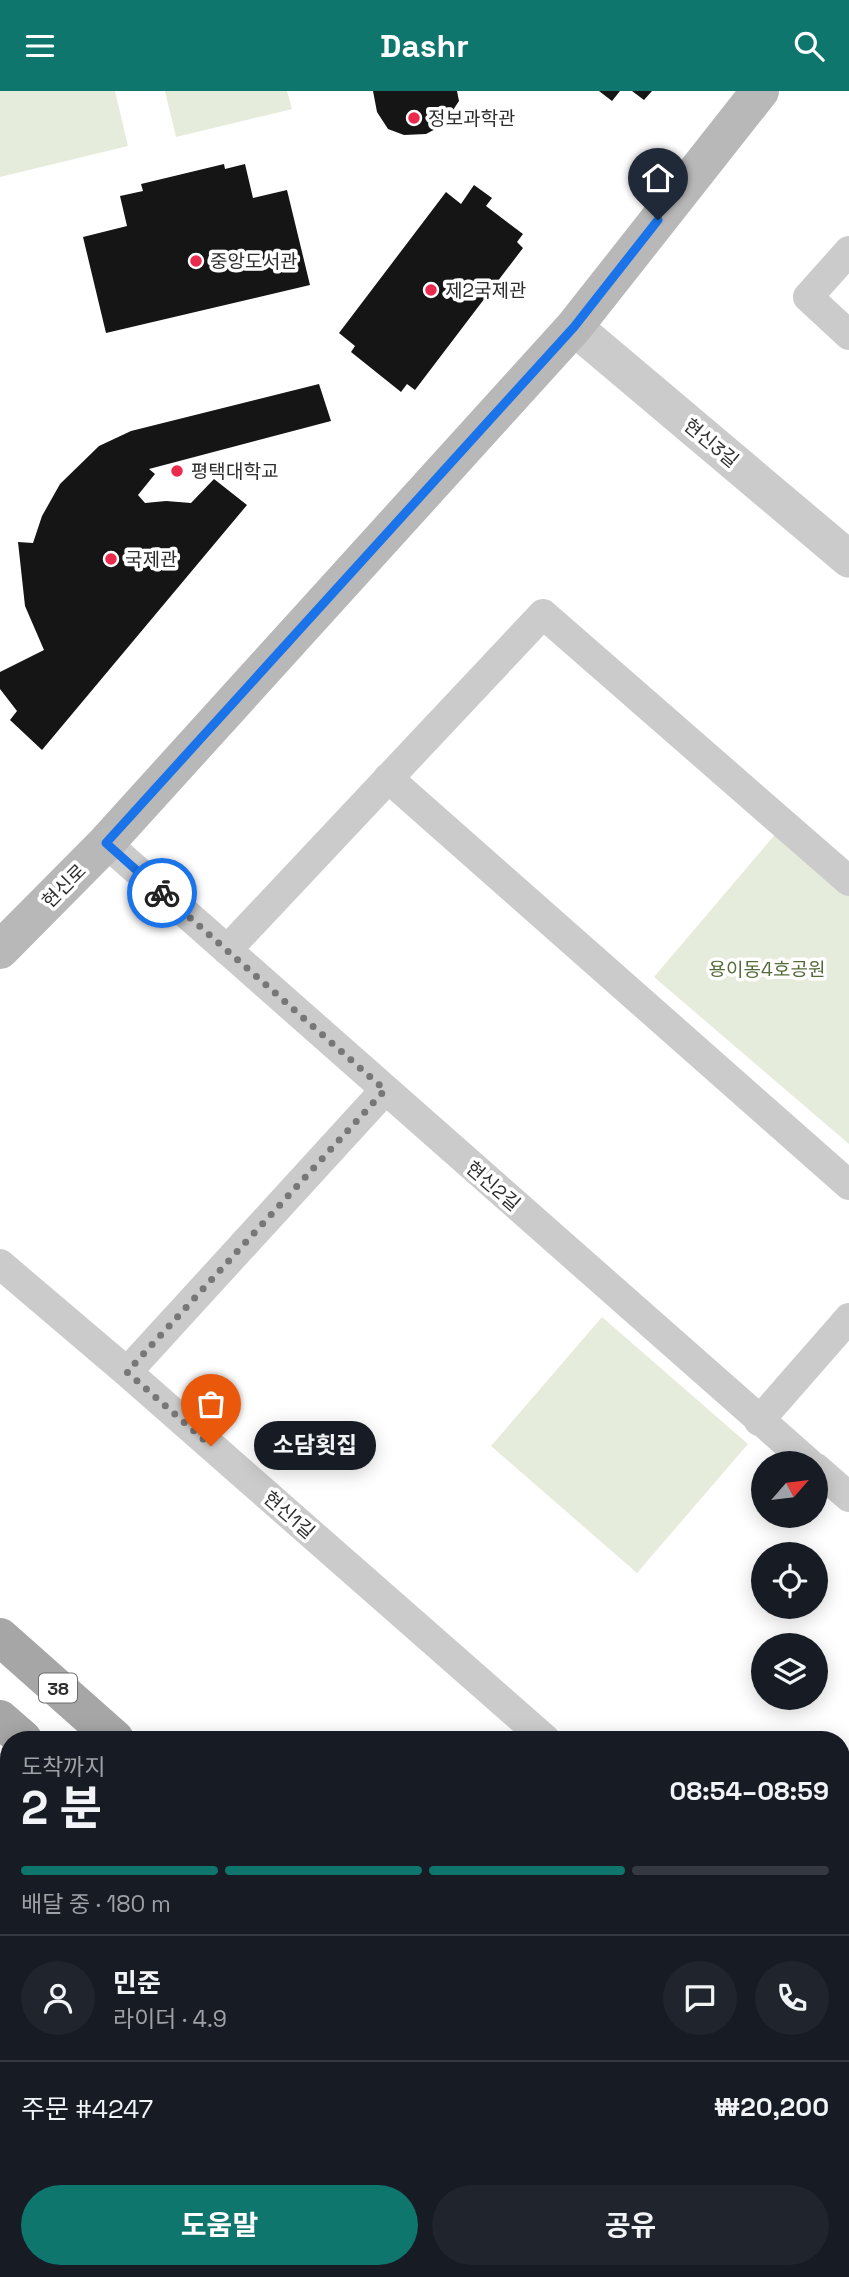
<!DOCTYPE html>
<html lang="ko">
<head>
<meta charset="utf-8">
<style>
  :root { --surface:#171b24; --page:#20242c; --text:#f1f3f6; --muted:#9ea1a6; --line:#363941; --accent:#0f766e }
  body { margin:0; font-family:"Space Grotesk","Noto Sans KR",sans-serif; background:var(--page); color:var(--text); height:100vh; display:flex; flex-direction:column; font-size:26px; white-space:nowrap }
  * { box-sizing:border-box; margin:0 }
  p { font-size:23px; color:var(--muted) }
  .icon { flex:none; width:38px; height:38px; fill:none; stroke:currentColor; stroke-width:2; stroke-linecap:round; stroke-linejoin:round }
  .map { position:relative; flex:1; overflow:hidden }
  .panel { position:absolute; left:0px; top:1640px; width:850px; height:548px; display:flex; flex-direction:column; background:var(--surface); border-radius:28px 28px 0 0; box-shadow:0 4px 18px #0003 }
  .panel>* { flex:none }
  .needle { width:46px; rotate:62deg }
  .buttons { position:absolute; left:751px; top:1360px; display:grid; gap:14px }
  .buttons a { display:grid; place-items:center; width:77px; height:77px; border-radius:50%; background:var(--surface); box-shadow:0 4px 18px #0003; font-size:35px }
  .pin { position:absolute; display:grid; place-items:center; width:60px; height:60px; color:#fff; margin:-72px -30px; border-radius:50% 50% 50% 0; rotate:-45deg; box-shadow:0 0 7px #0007 }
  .pin .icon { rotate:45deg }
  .courier { position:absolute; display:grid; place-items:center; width:70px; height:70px; margin:-35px; border:5px solid #1a73e8; border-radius:50%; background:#fff; color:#222; box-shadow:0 2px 9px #0007 }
  .bubble { position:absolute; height:49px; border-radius:24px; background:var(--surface); box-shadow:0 4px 18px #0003; font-size:23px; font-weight:700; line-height:49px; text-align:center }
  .overview em { font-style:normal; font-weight:700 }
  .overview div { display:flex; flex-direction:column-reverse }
  .overview { display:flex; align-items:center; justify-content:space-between; height:119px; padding:0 21px }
  h1 { font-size:46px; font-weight:700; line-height:52px }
  .bar { display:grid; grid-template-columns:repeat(4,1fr); gap:10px 7px; align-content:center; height:84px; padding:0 21px }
  .bar i { height:9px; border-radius:5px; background:var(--line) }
  .bar .current { background:var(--accent) }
  .bar p { grid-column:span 4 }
  .line { display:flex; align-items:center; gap:18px; padding:0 21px; border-top:2px solid var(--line) }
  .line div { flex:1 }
  .round { display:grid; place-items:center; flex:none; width:74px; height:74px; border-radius:37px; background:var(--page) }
  .action { display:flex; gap:14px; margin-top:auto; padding:14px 21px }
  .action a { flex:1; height:80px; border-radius:42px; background:var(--accent); color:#fff; font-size:28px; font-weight:700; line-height:80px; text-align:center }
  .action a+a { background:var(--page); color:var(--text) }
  header { display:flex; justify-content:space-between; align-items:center; height:91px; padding:0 21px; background:var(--accent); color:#fff; font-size:32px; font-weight:700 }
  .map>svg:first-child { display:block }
</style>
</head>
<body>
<header><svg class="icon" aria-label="menu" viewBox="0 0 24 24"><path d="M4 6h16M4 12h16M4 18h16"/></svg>Dashr<svg class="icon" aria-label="search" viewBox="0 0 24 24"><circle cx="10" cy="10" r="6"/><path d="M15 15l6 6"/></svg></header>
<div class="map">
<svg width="849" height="2186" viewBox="0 0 849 2186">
  <rect width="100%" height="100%" fill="#fff"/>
  <path fill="#e6ecdb" d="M0,0H115L128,55L0,86Z
    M165,0H287L292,18L176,46Z
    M778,740L849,801V1053L654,886Z
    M602,1226L748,1353L637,1482L491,1355Z"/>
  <path fill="#151515" d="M373,0H457L459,10L443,34L426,43L404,44L388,38L377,21Z
    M599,0H620L612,10Z
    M632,0H652L644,9Z
    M224,73L225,78L245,73L253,107L287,99L310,194L106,242L83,146L127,135L120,105L143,100L141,93Z
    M474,94L492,107L486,115L523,143L517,151L523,157L415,299L407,293L401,301L351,261L355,255L339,242L446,101L461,113Z
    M319,293L331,330L149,378L155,383L138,404L145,412L166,410L191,412L214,388L247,414L42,659L10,629L17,620L0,598V581L44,559L25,515L18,451L33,452L42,425L60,393L99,355L131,340Z"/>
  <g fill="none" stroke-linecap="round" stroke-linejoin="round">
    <path stroke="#cbcbcb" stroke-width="30" d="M849,160L808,206L849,244
      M388,687L849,1094
      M106,752L809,1372
      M227,859L543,523L849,790
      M0,1173L127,1281L545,1648
      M127,1281L385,999
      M759,1330L849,1227
      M816,1377L849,1406
      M842,1731L849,1723
      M842,1909L849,1915
      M0,2160L9,2151"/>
    <path stroke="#cbcbcb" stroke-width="37" d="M574,236L849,468"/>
    <path stroke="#b8b8b8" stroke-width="38" d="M0,859L106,752L574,236L760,0"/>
    <path stroke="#a6a6a6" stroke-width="38" d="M0,1546L115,1648
      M0,1628L23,1648
      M628,2179L637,2186
      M734,2179L743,2186"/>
  </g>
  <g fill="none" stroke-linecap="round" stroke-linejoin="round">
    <path stroke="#777" stroke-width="7" stroke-dasharray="0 12.6" d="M162,802L385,999L127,1281L211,1355"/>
    <path stroke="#1a73e8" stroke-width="9" d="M162,802L106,752L574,236L658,129"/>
  </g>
  <g fill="#ea2b4e" stroke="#fff" stroke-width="2.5">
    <circle cx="414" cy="27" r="7"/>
    <circle cx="196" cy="170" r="7"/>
    <circle cx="431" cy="199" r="7"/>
    <circle cx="177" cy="380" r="7"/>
    <circle cx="111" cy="468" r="7"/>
  </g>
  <g text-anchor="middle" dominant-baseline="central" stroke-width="7" stroke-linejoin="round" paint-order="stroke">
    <rect fill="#fff" stroke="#6d6d6d" stroke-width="2" x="39" y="1582.5" width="38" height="29" rx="5"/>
    <g font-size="18" font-weight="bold" fill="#2e2e2e">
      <text x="58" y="1597">38</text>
    </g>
    <g font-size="19" fill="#2e2e2e" stroke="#fff" text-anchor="start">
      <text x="428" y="27">정보과학관</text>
      <text x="210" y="170">중앙도서관</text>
      <text x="445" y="199">제2국제관</text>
      <text x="191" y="380">평택대학교</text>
      <text x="125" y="468">국제관</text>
    </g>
    <g font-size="19" fill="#2e2e2e" stroke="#fff">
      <text transform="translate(711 352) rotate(40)">현신3길</text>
      <text transform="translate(64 795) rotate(-45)">현신로</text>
      <text transform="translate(493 1095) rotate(41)">현신2길</text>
      <text transform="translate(289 1424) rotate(41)">현신1길</text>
    </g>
    <g font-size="19" fill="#566b3a" stroke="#fff">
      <text x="767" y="878">용이동4호공원</text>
    </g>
  </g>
</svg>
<div class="buttons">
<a><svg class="needle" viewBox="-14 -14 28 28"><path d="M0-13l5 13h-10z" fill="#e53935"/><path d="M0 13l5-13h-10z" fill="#9ea1a6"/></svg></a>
<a><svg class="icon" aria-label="locate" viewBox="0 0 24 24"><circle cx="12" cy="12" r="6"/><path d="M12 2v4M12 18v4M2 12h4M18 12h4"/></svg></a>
<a><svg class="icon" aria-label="layers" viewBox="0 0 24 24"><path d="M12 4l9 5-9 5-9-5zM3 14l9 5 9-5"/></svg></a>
</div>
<div class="pin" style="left:211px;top:1355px;background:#ea580c"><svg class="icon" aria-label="bag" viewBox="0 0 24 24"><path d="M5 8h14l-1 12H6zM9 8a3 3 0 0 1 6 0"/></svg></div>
<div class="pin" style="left:658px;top:129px;background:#1f2937"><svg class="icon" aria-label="home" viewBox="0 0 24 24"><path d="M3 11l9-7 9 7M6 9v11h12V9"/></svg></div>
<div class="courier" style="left:162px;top:802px"><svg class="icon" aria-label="bike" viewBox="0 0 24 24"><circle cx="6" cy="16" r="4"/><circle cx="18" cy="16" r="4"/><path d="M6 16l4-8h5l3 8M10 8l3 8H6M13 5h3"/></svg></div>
<div class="bubble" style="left:254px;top:1330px;width:122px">소담횟집</div>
<section class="panel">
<div class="overview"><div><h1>2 분</h1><p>도착까지</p></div><em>08:54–08:59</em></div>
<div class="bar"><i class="current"></i><i class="current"></i><i class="current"></i><i></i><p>배달 중 · 180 m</p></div>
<div class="line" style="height:126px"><a class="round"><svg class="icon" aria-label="person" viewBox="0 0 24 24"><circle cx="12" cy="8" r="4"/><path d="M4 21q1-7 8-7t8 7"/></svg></a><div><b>민준</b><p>라이더 · 4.9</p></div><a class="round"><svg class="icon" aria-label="chat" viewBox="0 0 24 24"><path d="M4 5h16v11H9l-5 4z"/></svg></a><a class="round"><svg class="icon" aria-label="phone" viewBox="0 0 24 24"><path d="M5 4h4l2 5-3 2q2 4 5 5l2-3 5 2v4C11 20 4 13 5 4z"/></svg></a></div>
<div class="line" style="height:91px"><div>주문 #4247</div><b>₩20,200</b></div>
<div class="action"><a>도움말</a><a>공유</a></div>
</section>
</div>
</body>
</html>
